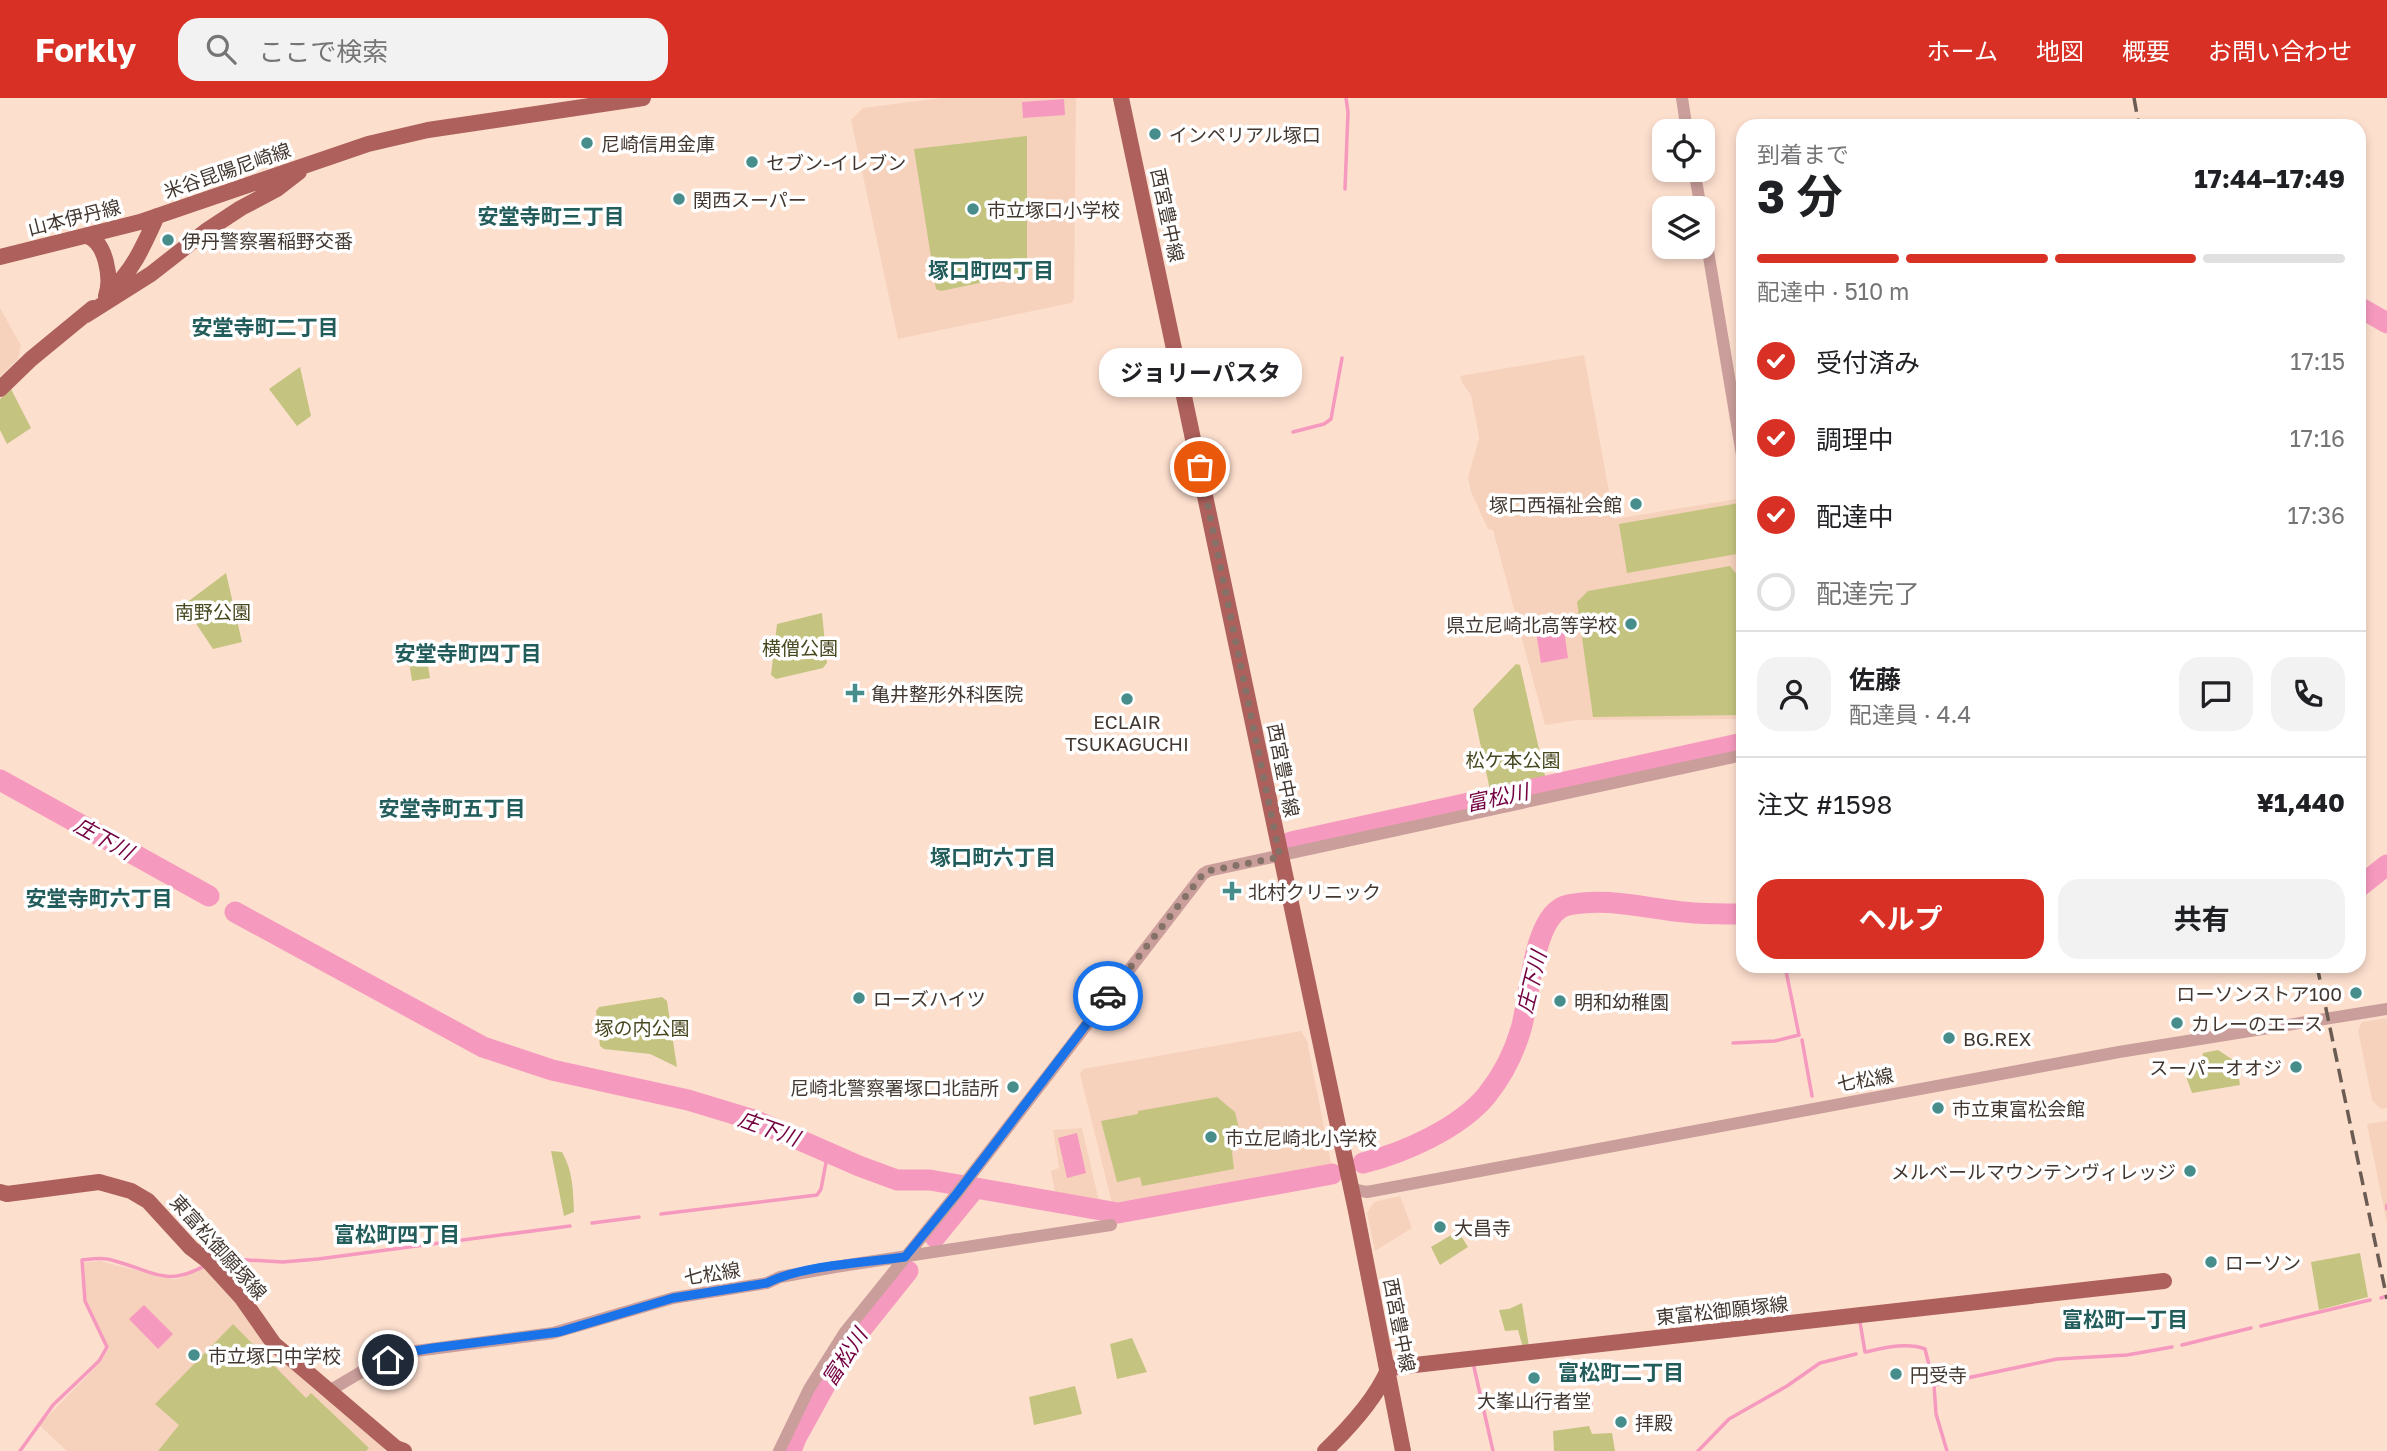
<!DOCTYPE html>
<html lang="ja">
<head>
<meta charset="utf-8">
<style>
  :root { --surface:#fff; --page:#f2f2f2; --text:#202124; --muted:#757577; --line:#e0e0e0; --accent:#d93025 }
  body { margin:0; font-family:"Golos Text","Noto Sans JP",sans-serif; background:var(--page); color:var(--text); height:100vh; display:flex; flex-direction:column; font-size:26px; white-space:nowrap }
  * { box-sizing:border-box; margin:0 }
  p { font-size:23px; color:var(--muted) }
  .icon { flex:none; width:38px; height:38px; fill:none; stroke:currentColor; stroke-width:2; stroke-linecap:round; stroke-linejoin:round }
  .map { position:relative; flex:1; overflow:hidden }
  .details { position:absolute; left:1736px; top:21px; width:630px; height:854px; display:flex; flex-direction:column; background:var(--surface); border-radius:21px; box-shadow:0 4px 10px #0003 }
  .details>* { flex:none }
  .buttons { position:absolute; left:1652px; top:21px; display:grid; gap:14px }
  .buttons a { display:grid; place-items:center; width:63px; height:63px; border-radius:14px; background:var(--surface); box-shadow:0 4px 10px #0003; font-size:35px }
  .pin { position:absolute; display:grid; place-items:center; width:60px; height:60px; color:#fff; margin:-30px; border:4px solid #fff; border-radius:50%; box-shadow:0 2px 7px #0007 }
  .courier { position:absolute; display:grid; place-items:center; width:70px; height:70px; margin:-35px; border:5px solid #1a73e8; border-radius:50%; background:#fff; color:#222; box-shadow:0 2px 9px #0007 }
  .bubble { position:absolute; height:49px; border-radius:21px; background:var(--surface); box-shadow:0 4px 10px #0003; font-size:23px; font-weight:700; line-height:49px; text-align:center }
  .summary em { font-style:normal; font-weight:700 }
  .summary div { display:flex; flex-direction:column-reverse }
  .summary { display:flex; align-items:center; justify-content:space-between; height:119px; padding:0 21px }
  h1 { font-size:46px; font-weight:700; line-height:52px }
  .bar { display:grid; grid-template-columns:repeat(4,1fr); gap:10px 7px; align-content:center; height:84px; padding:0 21px }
  .bar i { height:9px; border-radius:5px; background:var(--line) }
  .bar .selected { background:var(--accent) }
  .bar p { grid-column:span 4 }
  .line { display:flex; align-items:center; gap:18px; padding:0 21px; border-top:2px solid var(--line) }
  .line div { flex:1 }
  .round { display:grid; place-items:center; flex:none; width:74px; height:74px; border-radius:21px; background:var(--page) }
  ol { padding:0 21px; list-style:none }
  li { display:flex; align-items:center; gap:21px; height:77px }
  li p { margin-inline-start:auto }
  li .icon { padding:7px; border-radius:50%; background:var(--accent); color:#fff; stroke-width:4 }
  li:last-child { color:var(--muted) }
  li i { width:38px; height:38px; border:4px solid var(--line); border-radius:50% }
  .button { display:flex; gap:14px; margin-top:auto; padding:14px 21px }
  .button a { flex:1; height:80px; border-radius:21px; background:var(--accent); color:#fff; font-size:28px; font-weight:700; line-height:80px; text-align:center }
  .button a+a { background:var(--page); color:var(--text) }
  header { display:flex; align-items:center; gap:42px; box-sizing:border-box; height:98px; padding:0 35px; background:var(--accent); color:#fff }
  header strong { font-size:33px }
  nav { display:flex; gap:38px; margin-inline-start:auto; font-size:24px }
  .search { width:490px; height:63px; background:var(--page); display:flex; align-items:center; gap:18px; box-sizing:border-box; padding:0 24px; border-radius:21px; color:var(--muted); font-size:26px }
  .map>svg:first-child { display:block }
</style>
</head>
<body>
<header>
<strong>Forkly</strong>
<div class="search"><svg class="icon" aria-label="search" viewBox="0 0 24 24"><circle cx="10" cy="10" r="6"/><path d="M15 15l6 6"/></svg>ここで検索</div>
<nav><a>ホーム</a><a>地図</a><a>概要</a><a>お問い合わせ</a></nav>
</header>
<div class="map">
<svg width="2387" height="1353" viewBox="0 0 2387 1353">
  <rect width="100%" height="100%" fill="#fddfce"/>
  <path fill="#f6d2bd" d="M941,0H1076L1074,201L1071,205L898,241L851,22L863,10Z
    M0,210L21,248L18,261L0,278Z
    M1584,257L1614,421L1743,400V621L1578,622L1545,627L1493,432L1488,431L1471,394L1468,379L1479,341L1478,333L1471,297L1462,285L1460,278Z
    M2387,920V1010L2381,1011L2372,1002L2358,932L2362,924Z
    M1301,933L1307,943L1332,1070L1315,1076L1112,1105L1080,976L1083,971Z
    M2387,1023V1126L2367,1026Z
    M1082,1030L1099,1103L1056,1098L1051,1073L1059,1070L1053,1032Z
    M1400,1098L1412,1130L1375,1153L1367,1115L1374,1104Z
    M100,1163L170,1181H177L207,1169L387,1349L383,1353H67L39,1327L99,1266L109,1250L87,1205L82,1165Z"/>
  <path fill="#c4c480" d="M1027,38V175L941,193L936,191L914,51Z
    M300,269L311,318L297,328L269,291Z
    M11,291L31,330L7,346L0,332V301Z
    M1739,405L1743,429V455L1627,475L1619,426Z
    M1730,468L1743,484V617L1593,619L1577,504L1588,493Z
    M226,475L242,544L213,551L185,509L186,505Z
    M822,515L827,565L823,570L776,581L771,577L777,526Z
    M425,549L430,580L412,583L407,552Z
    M1516,566L1520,567L1546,682L1545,685L1491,697L1473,611Z
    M662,899L667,903L677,969L650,956L604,951L600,948L596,913L599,909Z
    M2218,952L2236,964L2240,987L2192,995L2182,967L2202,964L2203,955Z
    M1217,999L1235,1014L1241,1039L1232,1054L1234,1071L1142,1088L1140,1079L1117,1084L1101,1023L1138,1016V1013Z
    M551,1053L562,1054C573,1073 573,1092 574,1114L564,1118Z
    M1458,1133L1468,1149L1440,1167L1431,1149Z
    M2360,1155L2368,1199L2319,1212L2311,1164Z
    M1522,1205L1529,1249L1523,1250L1518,1232L1505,1233L1499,1212L1509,1211Z
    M233,1226L306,1300L311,1295L369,1350L366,1353H158L179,1327L155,1306Z
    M1132,1240L1147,1274L1117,1281L1110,1246Z
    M1075,1288L1082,1316L1034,1327L1029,1299Z
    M1589,1328L1592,1336L1612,1335L1615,1353H1554L1553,1333Z"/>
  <path fill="#f699be" d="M1064,1L1065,17L1023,20L1022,4Z
    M1562,518L1568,560L1541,565L1534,522Z
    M1077,1035L1086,1075L1067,1080L1058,1040Z
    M144,1207L173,1236L158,1251L129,1221Z"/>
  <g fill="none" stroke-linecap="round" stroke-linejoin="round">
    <path stroke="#f699be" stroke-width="3.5" d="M1345,91L1348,14L1346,0
      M1293,334L1324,326L1331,321L1342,260
      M1802,942L1812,998
      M1733,945L1775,943L1799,937L1785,868
      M2387,1107V1111
      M661,1116L817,1097L821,1091L828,1054
      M592,1125L639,1119
      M213,1163L232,1161L283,1164L318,1161L570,1128
      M2381,1200L2387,1198
      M1860,1224L1865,1254C1884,1250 1907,1244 1925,1251L1934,1287L1936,1316L1947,1353
      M2261,1228L2370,1202
      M2182,1247L2251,1230
      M1474,1269L1493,1353
      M1934,1287L2057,1261L2127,1257L2172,1249
      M1583,1299L1578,1300L1582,1310L1591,1307L1590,1299H1585
      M20,1353L53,1307L99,1263L107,1249L85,1203L82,1162C93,1161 104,1159 115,1163C153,1173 166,1190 206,1167
      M1698,1353L1729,1321L1787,1288L1820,1265L1856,1256"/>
    <path stroke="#f699be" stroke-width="21" d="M2359,209L2387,225
      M0,682L209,798
      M1291,744L1743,645
      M2359,789L2387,767
      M235,814L483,949L552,972L688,1002L754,1022L859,1068L897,1082H930L1118,1115L1332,1076
      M1363,1065C1404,1055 1460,1030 1487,997C1503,977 1514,955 1521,931C1530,902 1532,815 1568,807C1611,798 1653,813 1695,815C1711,816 1727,816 1743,816
      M935,1139L975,1090
      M791,1353L796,1340L844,1253L908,1173"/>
    <path stroke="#ca9e9b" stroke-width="12" d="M1682,0L1687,33
      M1694,72L1701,110
      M1703,123L1743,363
      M1351,1091L1367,1094L2119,954L2387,911
      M329,1293L368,1270L408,1254L553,1235L673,1200L767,1185L780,1179L835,1169L1111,1127
      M779,1353L809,1291L845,1234L958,1094L1203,776L1208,773L1743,657"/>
    <path stroke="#ad605c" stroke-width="16" d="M1121,0L1356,1113L1403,1353
      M87,138C106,144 112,181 106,198
      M0,159L140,124L368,46L428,32L643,0
      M109,194C133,173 144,147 157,118
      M86,217L151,176L206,133L241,110L277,91L299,74
      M0,291L31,261L93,210
      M0,1094L7,1096L99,1084L131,1093L148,1103L191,1150L208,1163L241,1199L274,1246L396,1350L404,1353
      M1325,1353C1349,1330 1375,1302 1388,1272L1397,1269L2164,1183"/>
    <path stroke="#6b5c53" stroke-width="3.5" stroke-dasharray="14 7" stroke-linecap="butt" d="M2134,0L2139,28
      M2317,868L2387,1201"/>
  </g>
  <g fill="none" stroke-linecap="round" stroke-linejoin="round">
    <path stroke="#847268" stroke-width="7" stroke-dasharray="0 12.6" d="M1108,898L1203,776L1208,773L1280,759L1200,369"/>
    <path stroke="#1a73e8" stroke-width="9" d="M388,1262L408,1254L433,1250L559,1234L673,1200L767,1185C803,1167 864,1165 905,1159L958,1094L1108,898"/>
  </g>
  <g fill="#468d8b" stroke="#fff" stroke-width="2.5">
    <circle cx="1155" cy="36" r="7"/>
    <circle cx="587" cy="45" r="7"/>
    <circle cx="752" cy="64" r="7"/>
    <circle cx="679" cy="101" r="7"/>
    <circle cx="973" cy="111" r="7"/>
    <circle cx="168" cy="142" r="7"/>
    <circle cx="1636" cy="406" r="7"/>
    <circle cx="1631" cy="526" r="7"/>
    <path d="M851.5 584.5h7v7h7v7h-7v7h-7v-7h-7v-7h7z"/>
    <circle cx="1127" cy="601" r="7"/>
    <path d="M1228.5 782.5h7v7h7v7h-7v7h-7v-7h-7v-7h7z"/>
    <circle cx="2356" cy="895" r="7"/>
    <circle cx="859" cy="900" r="7"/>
    <circle cx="1560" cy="903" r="7"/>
    <circle cx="2177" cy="925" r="7"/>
    <circle cx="1949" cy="940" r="7"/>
    <circle cx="2296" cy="969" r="7"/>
    <circle cx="1013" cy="989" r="7"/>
    <circle cx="1938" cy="1010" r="7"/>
    <circle cx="1211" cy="1039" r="7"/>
    <circle cx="2190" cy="1073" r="7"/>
    <circle cx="1440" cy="1129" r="7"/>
    <circle cx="2211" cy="1164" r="7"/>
    <circle cx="194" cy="1257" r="7"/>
    <circle cx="1896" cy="1276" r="7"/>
    <circle cx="1534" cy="1280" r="7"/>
    <circle cx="1621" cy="1324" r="7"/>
  </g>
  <g text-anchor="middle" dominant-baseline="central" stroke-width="7" stroke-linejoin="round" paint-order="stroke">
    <g font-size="19" fill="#433831" stroke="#fff" text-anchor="start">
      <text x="1169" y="36">インペリアル塚口</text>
      <text x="601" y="45">尼崎信用金庫</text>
      <text x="766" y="64">セブン-イレブン</text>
      <text x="693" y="101">関西スーパー</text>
      <text x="987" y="111">市立塚口小学校</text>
      <text x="182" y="142">伊丹警察署稲野交番</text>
      <text x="1622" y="406" text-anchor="end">塚口西福祉会館</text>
      <text x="1617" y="526" text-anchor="end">県立尼崎北高等学校</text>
      <text x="871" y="595">亀井整形外科医院</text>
      <text x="1127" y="623" text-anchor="middle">ECLAIR<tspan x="1127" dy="22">TSUKAGUCHI</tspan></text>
      <text x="1248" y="793">北村クリニック</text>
      <text x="2342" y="895" text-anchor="end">ローソンストア100</text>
      <text x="873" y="900">ローズハイツ</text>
      <text x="1574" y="903">明和幼稚園</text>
      <text x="2191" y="925">カレーのエース</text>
      <text x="1963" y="940">BG.REX</text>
      <text x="2282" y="969" text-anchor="end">スーパーオオジ</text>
      <text x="999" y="989" text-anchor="end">尼崎北警察署塚口北詰所</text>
      <text x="1952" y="1010">市立東富松会館</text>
      <text x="1225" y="1039">市立尼崎北小学校</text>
      <text x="2176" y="1073" text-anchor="end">メルベールマウンテンヴィレッジ</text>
      <text x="1454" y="1129">大昌寺</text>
      <text x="2225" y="1164">ローソン</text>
      <text x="208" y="1257">市立塚口中学校</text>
      <text x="1910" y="1276">円受寺</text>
      <text x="1534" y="1302" text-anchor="middle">大峯山行者堂</text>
      <text x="1635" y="1324">拝殿</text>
    </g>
    <g font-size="19" fill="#433831" stroke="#fff">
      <text transform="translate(227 72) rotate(-19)">米谷昆陽尼崎線</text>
      <text transform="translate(1168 117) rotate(78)">西宮豊中線</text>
      <text transform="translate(74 119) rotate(-14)">山本伊丹線</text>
      <text transform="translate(1284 672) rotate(79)">西宮豊中線</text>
      <text transform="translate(1865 981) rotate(-10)">七松線</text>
      <text transform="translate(219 1149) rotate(48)">東富松御願塚線</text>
      <text transform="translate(712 1175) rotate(-9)">七松線</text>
      <text transform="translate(1722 1212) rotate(-6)">東富松御願塚線</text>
      <text transform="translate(1400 1227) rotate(79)">西宮豊中線</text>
    </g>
    <g font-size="19" fill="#484820" stroke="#fff">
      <text x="213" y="513">南野公園</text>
      <text x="800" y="549">横僧公園</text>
      <text x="1513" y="661">松ケ本公園</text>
      <text x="642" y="929">塚の内公園</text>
    </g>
    <g font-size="21" font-weight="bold" fill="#225c5b" stroke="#fff">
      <text x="551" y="118">安堂寺町三丁目</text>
      <text x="991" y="172">塚口町四丁目</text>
      <text x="265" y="229">安堂寺町二丁目</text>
      <text x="468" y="555">安堂寺町四丁目</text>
      <text x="452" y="710">安堂寺町五丁目</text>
      <text x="993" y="759">塚口町六丁目</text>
      <text x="99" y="800">安堂寺町六丁目</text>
      <text x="397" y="1136">富松町四丁目</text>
      <text x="2125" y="1221">富松町一丁目</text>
      <text x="1621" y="1274">富松町二丁目</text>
    </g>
    <g font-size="21" font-style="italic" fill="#730041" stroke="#fff">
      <text transform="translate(1497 699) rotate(-12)">富松川</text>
      <text transform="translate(104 740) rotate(29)">庄下川</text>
      <text transform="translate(1531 884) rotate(-76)">庄下川</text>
      <text transform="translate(769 1030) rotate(20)">庄下川</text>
      <text transform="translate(844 1259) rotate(-57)">富松川</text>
    </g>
  </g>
</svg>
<div class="buttons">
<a><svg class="icon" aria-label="locate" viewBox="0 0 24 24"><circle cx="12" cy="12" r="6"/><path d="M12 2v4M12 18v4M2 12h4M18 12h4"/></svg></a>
<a><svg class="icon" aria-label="layers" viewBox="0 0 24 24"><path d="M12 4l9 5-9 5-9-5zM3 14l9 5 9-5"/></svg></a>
</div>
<div class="pin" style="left:1200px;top:369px;background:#ea580c"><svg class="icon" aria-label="bag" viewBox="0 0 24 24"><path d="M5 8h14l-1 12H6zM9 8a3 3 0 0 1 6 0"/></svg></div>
<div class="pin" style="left:388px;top:1262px;background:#1f2937"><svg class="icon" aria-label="home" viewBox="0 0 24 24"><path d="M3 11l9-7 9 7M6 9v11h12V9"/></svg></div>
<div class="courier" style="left:1108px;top:898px"><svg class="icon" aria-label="car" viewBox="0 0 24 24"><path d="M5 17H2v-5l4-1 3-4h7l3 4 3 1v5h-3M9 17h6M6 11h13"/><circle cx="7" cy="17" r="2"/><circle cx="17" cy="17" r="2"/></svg></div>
<div class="bubble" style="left:1099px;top:250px;width:203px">ジョリーパスタ</div>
<section class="details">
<div class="summary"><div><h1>3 分</h1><p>到着まで</p></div><em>17:44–17:49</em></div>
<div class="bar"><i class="selected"></i><i class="selected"></i><i class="selected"></i><i></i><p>配達中 · 510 m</p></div>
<ol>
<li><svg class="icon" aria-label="check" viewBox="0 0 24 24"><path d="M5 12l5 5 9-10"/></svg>受付済み<p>17:15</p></li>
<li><svg class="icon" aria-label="check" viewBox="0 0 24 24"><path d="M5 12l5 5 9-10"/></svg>調理中<p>17:16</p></li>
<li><svg class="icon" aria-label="check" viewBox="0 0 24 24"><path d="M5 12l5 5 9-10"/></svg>配達中<p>17:36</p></li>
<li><i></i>配達完了</li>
</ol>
<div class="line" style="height:126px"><a class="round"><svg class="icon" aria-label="person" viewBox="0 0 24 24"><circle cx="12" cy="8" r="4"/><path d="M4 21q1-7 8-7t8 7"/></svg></a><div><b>佐藤</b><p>配達員 · 4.4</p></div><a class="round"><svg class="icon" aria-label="chat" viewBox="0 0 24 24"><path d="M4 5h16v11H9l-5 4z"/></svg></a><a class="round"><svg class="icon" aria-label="phone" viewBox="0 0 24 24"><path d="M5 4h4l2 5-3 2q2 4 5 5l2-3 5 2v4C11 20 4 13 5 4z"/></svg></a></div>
<div class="line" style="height:91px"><div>注文 #1598</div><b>¥1,440</b></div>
<div class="button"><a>ヘルプ</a><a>共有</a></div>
</section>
</div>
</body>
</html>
